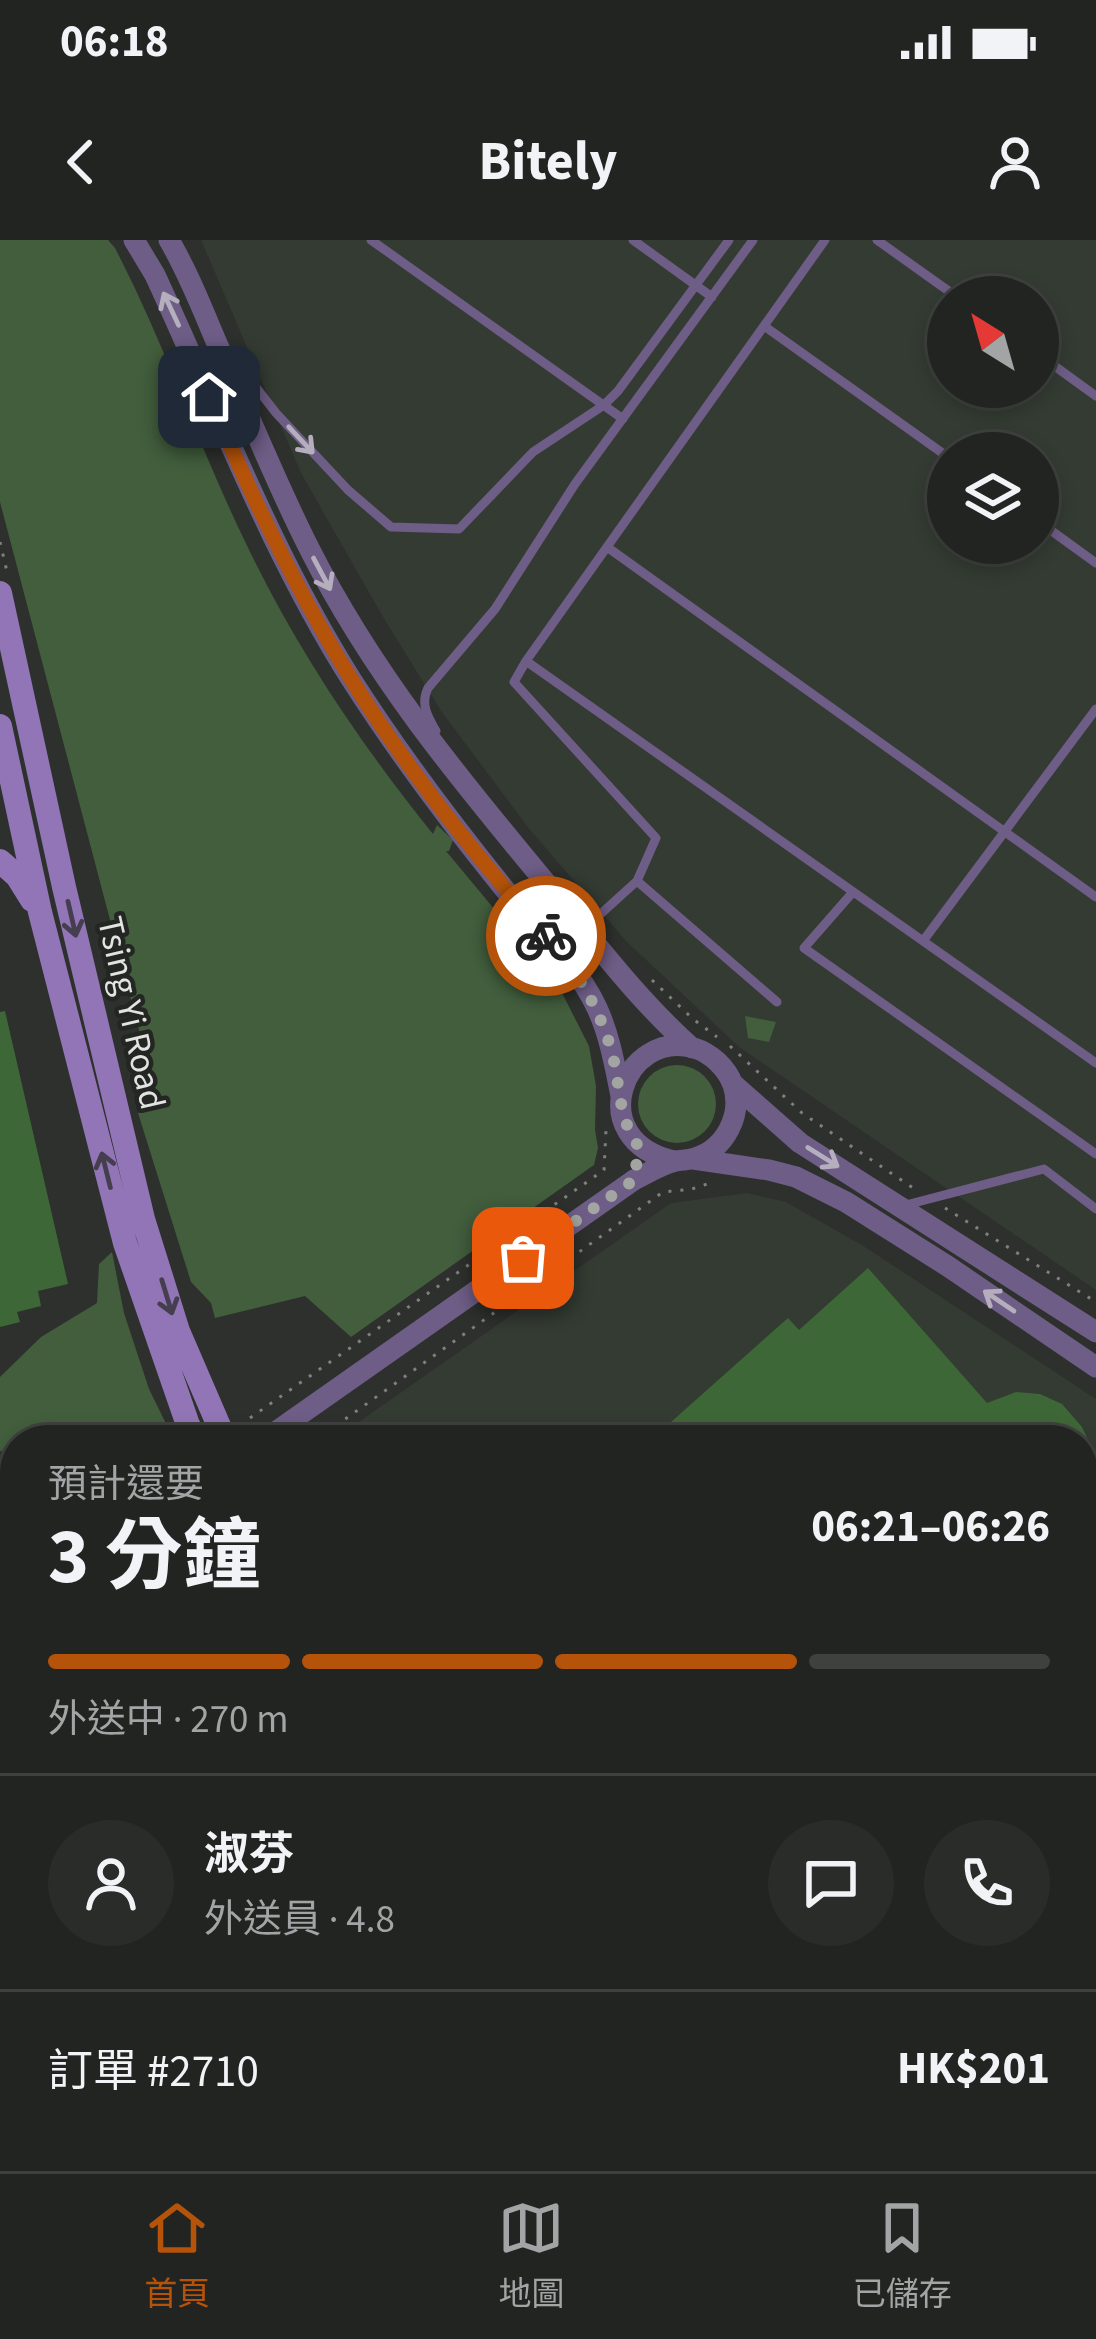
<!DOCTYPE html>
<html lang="zh-TW">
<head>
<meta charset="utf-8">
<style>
  :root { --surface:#222421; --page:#2a2c2a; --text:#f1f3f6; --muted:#a2a4a5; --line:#3f413f; --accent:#b45309 }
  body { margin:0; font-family:"Source Sans 3","Noto Sans TC",sans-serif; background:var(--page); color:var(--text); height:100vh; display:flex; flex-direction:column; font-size:45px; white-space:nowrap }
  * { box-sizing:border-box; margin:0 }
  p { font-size:39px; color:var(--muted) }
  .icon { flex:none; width:66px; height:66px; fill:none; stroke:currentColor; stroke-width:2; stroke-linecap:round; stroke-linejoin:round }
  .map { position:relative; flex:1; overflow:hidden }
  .drawer { position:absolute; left:0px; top:1185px; width:1098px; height:747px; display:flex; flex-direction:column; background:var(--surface); border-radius:48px 48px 0 0; box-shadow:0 6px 18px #0003,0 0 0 3px var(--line) }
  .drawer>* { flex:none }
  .needle { width:78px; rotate:323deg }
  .tools { position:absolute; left:927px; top:36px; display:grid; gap:24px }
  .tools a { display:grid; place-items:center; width:132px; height:132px; border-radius:50%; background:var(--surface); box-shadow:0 6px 18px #0003,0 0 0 3px var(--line); font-size:60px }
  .pin { position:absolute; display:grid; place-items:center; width:102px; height:102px; color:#fff; margin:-51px; border-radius:24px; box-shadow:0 6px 18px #0006 }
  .courier { position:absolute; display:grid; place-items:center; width:120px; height:120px; margin:-60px; border:9px solid #b45309; border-radius:50%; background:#fff; color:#222; box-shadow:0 3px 15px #0007 }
  .summary em { font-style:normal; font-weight:700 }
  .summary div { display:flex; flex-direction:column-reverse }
  .summary { display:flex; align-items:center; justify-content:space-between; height:204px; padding:0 48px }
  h1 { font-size:78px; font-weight:700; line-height:90px }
  .bar { display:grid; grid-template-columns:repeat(4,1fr); gap:18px 12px; align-content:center; height:144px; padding:0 48px }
  .bar i { height:15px; border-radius:9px; background:var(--line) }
  .bar .selected { background:var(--accent) }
  .bar p { grid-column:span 4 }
  .line { display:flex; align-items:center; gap:30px; padding:0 48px; border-top:3px solid var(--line) }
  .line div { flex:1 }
  .round { display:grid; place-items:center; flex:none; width:126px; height:126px; border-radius:63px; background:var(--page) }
  .status { display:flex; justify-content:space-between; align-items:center; height:84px; padding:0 60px; background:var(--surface); direction:ltr }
  .status svg { height:33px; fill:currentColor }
  header { display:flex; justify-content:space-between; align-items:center; height:156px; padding:0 48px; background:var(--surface); font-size:54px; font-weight:700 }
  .dock { display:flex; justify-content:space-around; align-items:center; height:168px; border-top:3px solid var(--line); background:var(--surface); font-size:33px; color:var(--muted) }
  .dock a { display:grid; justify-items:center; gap:6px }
  .dock .selected { color:var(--accent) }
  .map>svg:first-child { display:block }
</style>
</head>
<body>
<div class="status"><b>06:18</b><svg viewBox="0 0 49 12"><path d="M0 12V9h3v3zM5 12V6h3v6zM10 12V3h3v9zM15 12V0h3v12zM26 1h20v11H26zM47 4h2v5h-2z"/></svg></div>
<header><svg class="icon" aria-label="back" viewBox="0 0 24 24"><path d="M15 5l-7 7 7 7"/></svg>Bitely<svg class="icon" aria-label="person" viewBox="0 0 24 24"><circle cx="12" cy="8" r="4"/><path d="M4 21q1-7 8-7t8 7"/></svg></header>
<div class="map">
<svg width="1096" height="1931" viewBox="0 0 1096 1931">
  <rect width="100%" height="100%" fill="#2d302c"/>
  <path fill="#333b32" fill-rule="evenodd" d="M201,0H1096V1050L739,807L626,701L530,590L441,471L383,377L301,233ZM948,57H1038V147H948ZM948,213H1038V303H948Z
    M747,953L786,962L862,1005L1096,1159V1931H777L766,1917H1083V1200H333L671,963Z
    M665,1917L702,1918L712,1931H608L624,1918Z"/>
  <path fill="#425e3d" d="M0,0H108L115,8C163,100 196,199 241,293C292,402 358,501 433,594L437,585L453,600L449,611H446L559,747L589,806L596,846L595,890L598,908L594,925L351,1097L305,1056L215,1078L211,1063L191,1042L138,873L159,866L0,262Z
    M745,776L776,782L769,802L748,798Z
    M638 864a39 39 0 1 1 78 0a39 39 0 1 1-78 0Z
    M112,1012L124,1073L149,1149L174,1200H15V1215L0,1211V1137L41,1097L97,1063L99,1024Z
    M0,1469L15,1472V1917H616L598,1931H0Z"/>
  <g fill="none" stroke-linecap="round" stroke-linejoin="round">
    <path stroke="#022000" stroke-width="4.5" d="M0,1915L8,1919L38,1926L230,1923"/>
  </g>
  <path fill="#3e6737" d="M5,771L68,1044L38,1051L41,1066L17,1072L20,1082L0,1087V772Z
    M868,1028L987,1163L1016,1152L1040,1154L1062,1164L1082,1187L1088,1200H1048L1037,1189L1026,1186L1010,1190L997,1200H671L662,1190L788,1078L799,1090Z
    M1096,1284V1519L1083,1528V1293Z
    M0,1811H15V1853L0,1855Z
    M909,1917H973L1006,1930L881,1931Z"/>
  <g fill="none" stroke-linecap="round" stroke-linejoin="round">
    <path stroke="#7e817e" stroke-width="3" stroke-dasharray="3 9" stroke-linecap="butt" d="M0,302L8,336
      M652,740L693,779L717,797
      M730,806L802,873L916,950
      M945,968L1096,1062
      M250,1178L604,930L606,890
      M316,1200L663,952L692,949L713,942
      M0,1249L15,1258
      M0,1454H3L6,1471L15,1470"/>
    <path stroke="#6e5d86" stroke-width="9" d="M371,0L623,179
      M633,0L712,57
      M825,0L526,421L1096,823
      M877,0L957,57
      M764,86L948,217
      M1038,114L1096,156
      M234,119L276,173L348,250L391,287L459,289L533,212L604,165L618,151L729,0
      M1038,281L1096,323
      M607,307L1096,657
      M526,421L514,442L656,598L637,641
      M436,491C428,477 420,464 428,448L495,369L575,244L753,0
      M853,652L804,708L1096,914
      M584,689L637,641L777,762
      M923,701L1096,469
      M902,966L1044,929L1096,969
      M1083,1571L1096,1560"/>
    <path stroke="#6e5d86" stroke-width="21" d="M134,0L155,35C218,171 271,312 351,439C397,511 448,579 502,646C534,686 575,721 597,768C610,796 615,827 621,856
      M169,0C189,34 203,71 219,108C249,175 276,243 309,308C372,433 457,536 546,643C593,700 637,759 692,808
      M733,844L800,903L1096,1092
      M693,919L769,930L796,937L846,962L949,1027L1096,1127
      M264,1200L634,940C648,933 662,924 676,921C686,919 685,921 695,918C725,909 743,875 733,845C727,828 711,813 694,808C624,788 581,900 674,921"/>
    <path stroke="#9175b6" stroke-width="24" d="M0,353L64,647L143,979L178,1091L225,1200
      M0,486L40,672L125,1003L187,1182L195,1200
      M0,621L17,636L32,660
      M728,1917L737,1931
      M750,1917L760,1931"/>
    <path stroke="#c598fe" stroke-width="30" d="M0,1372L15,1382
      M0,1403L15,1413
      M1083,1720L1096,1718
      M1083,1763L1096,1761
      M4,1792H15
      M1083,1817H1096
      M1083,1865L1096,1867
      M7,1873H15
      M1083,1914L1096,1920"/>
  </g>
  <defs><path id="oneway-shaft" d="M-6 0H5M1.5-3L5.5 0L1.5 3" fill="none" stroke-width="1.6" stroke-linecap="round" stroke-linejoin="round" transform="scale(3)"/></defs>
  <g stroke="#b4aebd">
    <use href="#oneway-shaft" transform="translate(171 69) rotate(-115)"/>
    <use href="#oneway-shaft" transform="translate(301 200) rotate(47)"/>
    <use href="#oneway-shaft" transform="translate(322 334) rotate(62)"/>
    <use href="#oneway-shaft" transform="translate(823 917) rotate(32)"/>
    <use href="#oneway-shaft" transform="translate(999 1061) rotate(-146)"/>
  </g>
  <g stroke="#443e4f">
    <use href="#oneway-shaft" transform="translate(72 679) rotate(77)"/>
    <use href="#oneway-shaft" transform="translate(106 930) rotate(-104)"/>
    <use href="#oneway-shaft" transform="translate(167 1057) rotate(73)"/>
  </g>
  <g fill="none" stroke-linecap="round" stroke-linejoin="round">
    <path stroke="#a3a5a2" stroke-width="12" stroke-dasharray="0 21.6" d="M523,1018L634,940L639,907C617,878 621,844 611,809C598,765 576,730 546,696"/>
    <path stroke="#b45309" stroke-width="15" d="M209,157C249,251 294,346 348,434C405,527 474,614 546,696"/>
  </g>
  <g text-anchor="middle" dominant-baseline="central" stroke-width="9" stroke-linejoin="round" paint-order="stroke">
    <g font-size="36" fill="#e2e4e2" stroke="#232623">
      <text transform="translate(131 773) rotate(77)">Tsing Yi Road</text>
    </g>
  </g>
</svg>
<div class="tools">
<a><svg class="needle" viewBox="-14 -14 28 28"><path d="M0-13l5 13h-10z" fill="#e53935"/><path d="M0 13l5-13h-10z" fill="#a2a4a5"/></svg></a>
<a><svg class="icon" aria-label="layers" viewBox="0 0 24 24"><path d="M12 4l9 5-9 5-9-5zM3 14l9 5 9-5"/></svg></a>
</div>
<div class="pin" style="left:523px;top:1018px;background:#ea580c"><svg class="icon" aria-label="bag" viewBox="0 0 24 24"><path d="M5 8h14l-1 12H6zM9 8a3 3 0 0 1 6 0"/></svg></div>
<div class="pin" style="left:209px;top:157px;background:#1f2937"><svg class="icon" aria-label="home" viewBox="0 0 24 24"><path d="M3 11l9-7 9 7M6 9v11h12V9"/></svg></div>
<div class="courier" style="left:546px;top:696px"><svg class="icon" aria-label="bike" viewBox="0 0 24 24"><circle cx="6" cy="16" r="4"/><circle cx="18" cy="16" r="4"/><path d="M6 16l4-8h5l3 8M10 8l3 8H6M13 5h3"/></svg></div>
<section class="drawer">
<div class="summary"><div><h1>3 分鐘</h1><p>預計還要</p></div><em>06:21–06:26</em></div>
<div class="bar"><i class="selected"></i><i class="selected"></i><i class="selected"></i><i></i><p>外送中 · 270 m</p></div>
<div class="line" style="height:216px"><a class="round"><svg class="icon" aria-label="person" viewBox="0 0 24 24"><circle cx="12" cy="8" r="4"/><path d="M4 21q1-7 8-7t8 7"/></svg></a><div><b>淑芬</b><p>外送員 · 4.8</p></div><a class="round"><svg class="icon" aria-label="chat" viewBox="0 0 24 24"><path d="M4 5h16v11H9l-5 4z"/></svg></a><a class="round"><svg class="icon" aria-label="phone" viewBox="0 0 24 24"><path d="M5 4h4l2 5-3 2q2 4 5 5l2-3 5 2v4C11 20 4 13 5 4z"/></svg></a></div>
<div class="line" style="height:156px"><div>訂單 #2710</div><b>HK$201</b></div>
</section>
</div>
<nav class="dock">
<a class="selected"><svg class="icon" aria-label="home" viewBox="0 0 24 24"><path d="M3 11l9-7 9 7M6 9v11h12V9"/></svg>首頁</a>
<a><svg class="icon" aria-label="map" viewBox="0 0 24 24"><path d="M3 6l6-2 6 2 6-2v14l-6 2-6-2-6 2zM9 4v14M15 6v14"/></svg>地圖</a>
<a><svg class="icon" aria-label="saved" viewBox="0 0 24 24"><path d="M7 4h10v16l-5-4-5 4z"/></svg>已儲存</a>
</nav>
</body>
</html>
